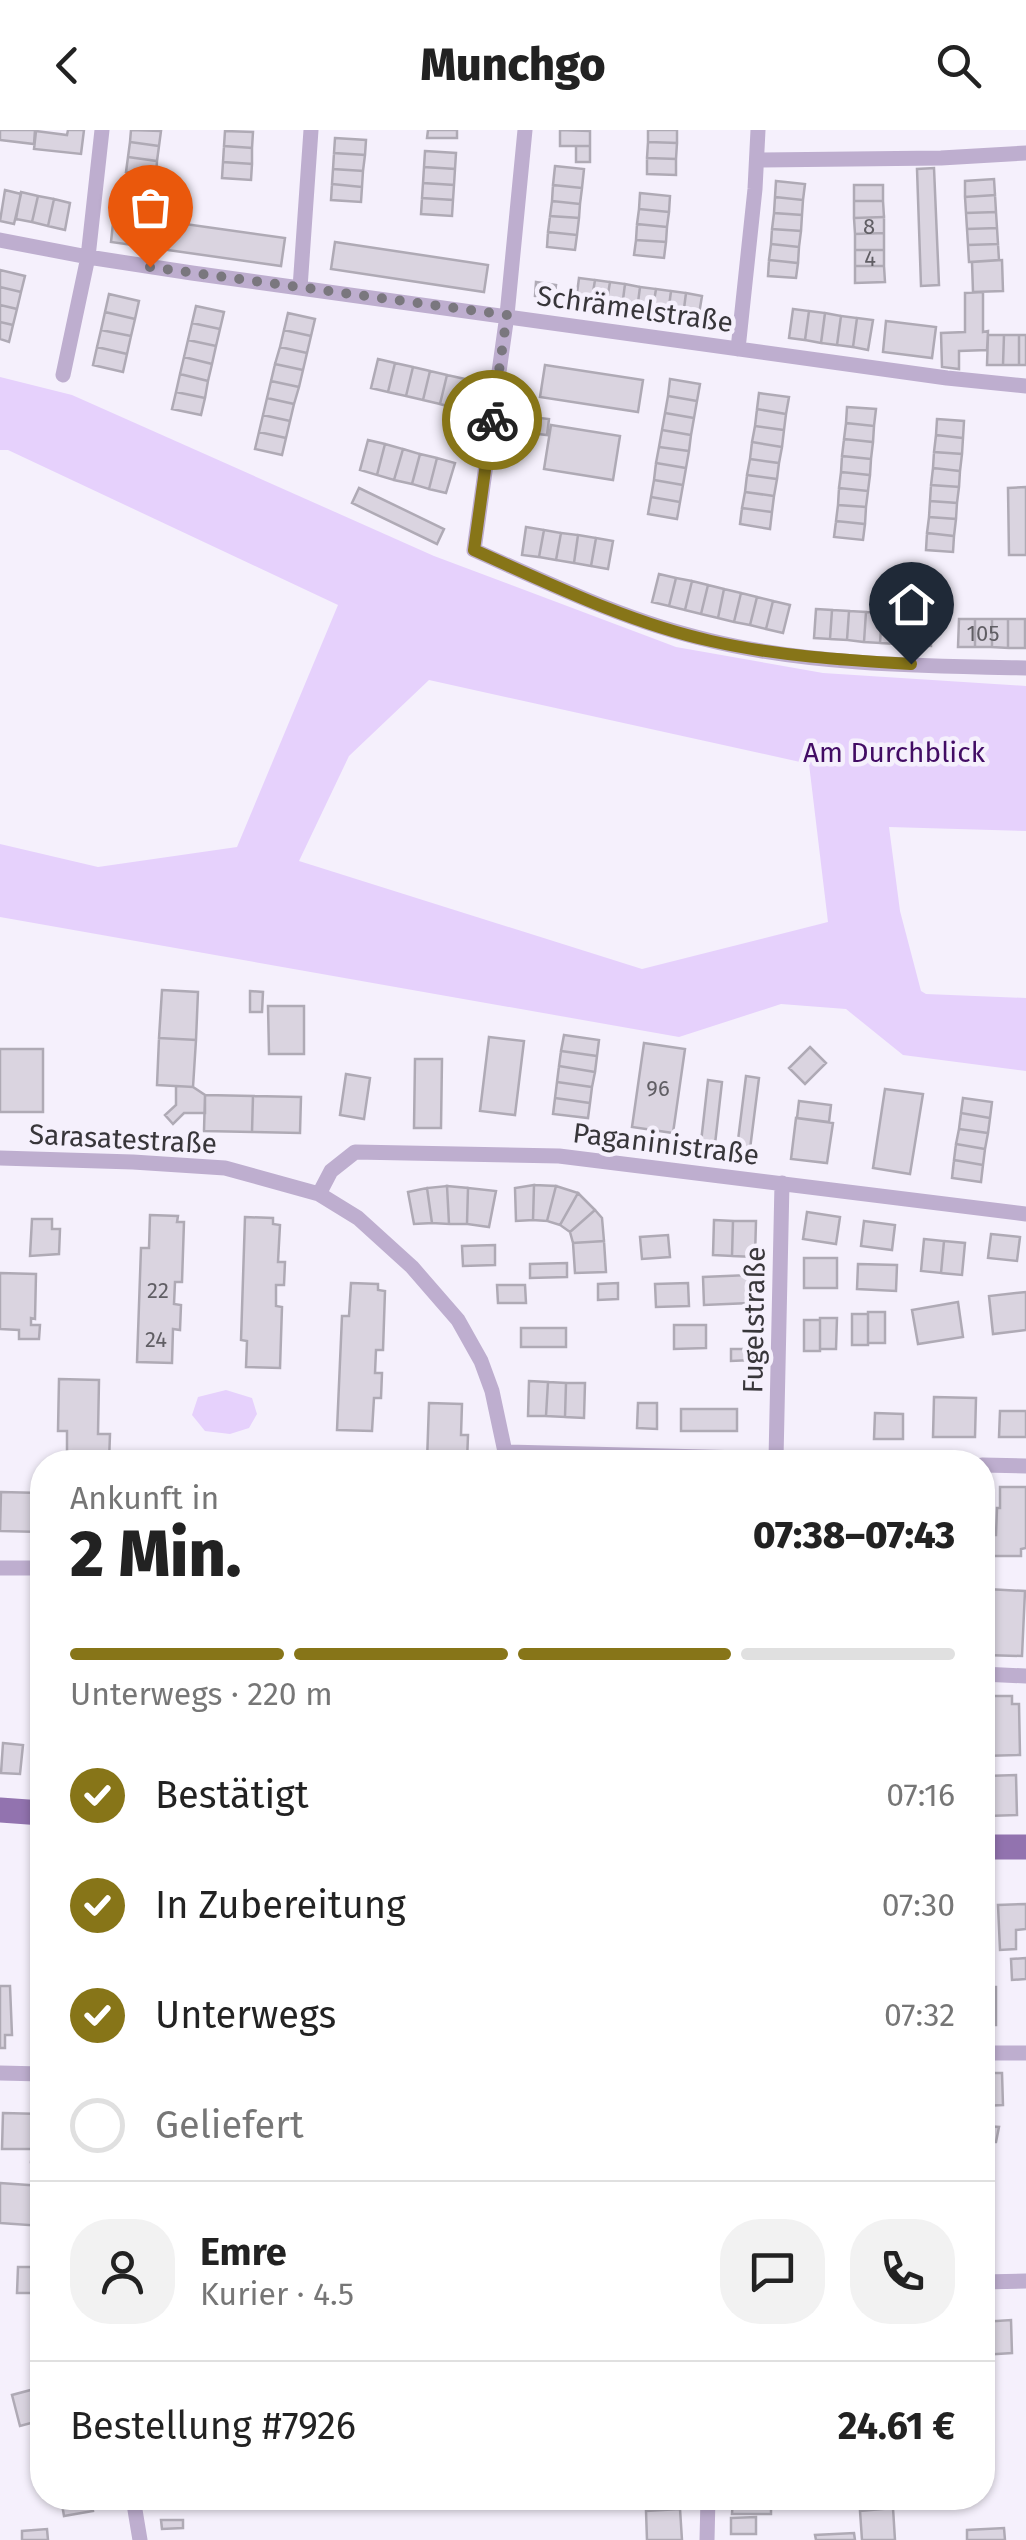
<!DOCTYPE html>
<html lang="de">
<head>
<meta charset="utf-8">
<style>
  :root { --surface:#fff; --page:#f2f2f2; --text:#222; --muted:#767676; --line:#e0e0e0; --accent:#877518 }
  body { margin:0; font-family:"Fira Sans",sans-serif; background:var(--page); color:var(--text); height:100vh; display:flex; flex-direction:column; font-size:38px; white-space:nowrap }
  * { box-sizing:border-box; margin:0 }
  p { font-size:32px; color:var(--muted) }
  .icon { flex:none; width:55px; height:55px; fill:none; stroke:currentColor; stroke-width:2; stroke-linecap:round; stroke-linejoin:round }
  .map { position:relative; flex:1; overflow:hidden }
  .drawer { position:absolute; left:30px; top:1320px; width:965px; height:1060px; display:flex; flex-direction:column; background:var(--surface); border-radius:40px; box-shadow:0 2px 8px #0004 }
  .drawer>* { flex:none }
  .pin { position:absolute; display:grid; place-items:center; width:85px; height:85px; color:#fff; margin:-102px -42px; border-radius:50% 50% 50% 0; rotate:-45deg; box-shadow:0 0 10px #0007 }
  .pin .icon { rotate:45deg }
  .courier { position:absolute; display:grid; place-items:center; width:100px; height:100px; margin:-50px; border:8px solid #877518; border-radius:50%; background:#fff; color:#222; box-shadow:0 2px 12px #0007 }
  .head em { font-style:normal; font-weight:800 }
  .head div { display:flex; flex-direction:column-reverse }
  .head { display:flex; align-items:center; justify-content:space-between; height:170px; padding:0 40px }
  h1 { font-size:65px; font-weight:800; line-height:75px }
  .bar { display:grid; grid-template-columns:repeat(4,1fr); gap:15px 10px; align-content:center; height:120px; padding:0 40px }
  .bar i { height:12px; border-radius:8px; background:var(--line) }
  .bar .current { background:var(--accent) }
  .bar p { grid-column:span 4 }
  .line { display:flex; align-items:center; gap:25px; padding:0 40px; border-top:2px solid var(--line) }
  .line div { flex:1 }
  .round { display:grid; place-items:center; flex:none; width:105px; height:105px; border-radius:40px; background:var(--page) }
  ol { padding:0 40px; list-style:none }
  li { display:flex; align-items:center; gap:30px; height:110px }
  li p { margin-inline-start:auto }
  li .icon { padding:10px; border-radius:50%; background:var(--accent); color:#fff; stroke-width:4 }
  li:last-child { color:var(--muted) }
  li i { width:55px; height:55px; border:5px solid var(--line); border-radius:50% }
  header { display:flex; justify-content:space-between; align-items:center; height:130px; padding:0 40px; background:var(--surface); font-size:45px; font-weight:800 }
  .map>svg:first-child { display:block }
</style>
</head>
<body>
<header><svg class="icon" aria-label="back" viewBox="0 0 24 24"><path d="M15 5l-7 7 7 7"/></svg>Munchgo<svg class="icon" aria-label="search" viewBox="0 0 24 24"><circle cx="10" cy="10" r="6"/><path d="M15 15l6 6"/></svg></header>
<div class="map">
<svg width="1026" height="2410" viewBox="0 0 1026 2410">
  <rect width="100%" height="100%" fill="#f5f0fc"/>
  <path fill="#e6d1fc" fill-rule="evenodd" d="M0,247L72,265L434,426L676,517L823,543L1026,556V701L889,697L900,781L921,861L926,864L1026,868V941L903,925L846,879L781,874L679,907L0,787V714L98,737L237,717L338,475L8,320H0ZM429,550L809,634L828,792L642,839L299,731L349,626Z
    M226,1260L252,1268L257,1284L249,1298L230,1304L205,1301L192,1285L198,1267Z"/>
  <path fill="#dad4e0" stroke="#afaab5" stroke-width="2.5" d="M0,0H35L34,14L0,10Z
    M68,0H84L81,24L34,19L36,1L67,5Z
    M131,0L161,1L159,16L130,12Z
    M428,0H457V8H427Z
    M560,0L590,1V16H560Z
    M648,0H677V13L648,12Z
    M225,1L253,2L252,18L224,16Z
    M335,8L366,10L365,25L334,23Z
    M130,12L159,16L157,31L128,27Z
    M648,12L677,13L676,29L647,28Z
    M224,16L252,18V34L223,32Z
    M576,16H590V32H576Z
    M425,21L456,23L455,39L424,37Z
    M334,23L365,25L363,41L333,39Z
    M128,27L157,31L156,46L126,42Z
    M647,28L676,29V45L647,44Z
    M223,32L252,34L251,50L222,48Z
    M555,36L584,39L582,58L553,55Z
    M424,37L455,39L454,55L423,53Z
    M934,38L939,155L921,156L917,39Z
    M333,39L363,41L362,57L332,54Z
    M994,49L995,65L965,67V51Z
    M776,51L805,54L803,70L775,67Z
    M423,53L454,55L453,70L422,68Z
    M332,54L362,57L361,72L331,70Z
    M553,55L582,58L580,74L552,71Z
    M854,55H883V71H854Z
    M5,60L21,64L14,94L0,91Z
    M21,62L38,66L32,92L16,89Z
    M640,63L670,66L669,82L639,79Z
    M995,65L996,82L966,83L965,67Z
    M38,66L54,69L48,96L32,92Z
    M775,67L803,70L802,85L774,83Z
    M422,68L453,70L452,86L421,84Z
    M54,69L70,73L65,100L48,96Z
    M552,71L580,74L579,88L550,86Z
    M854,71H883L884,87L854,88Z
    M639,79L669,82L667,97L637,94Z
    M996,82L997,98L967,99L966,83Z
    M774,83L802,85L801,101L772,99Z
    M114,84L285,108L281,136L111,112Z
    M550,86L579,88L577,105L548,102Z
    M884,87V103L855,104L854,88Z
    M637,94L667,97L666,112L636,110Z
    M997,98L998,114L968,115L967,99Z
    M772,99L801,101L799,117L771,114Z
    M548,102L577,105L575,120L547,117Z
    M884,103V120H855V104Z
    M636,110L666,112L664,128L634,125Z
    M335,112L488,135L484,162L331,139Z
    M771,114L799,117L798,133L769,130Z
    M998,114L999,130L969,132L968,115Z
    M855,120H884V136H855Z
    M769,130L798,133L796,148L768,146Z
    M1002,130L1003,161L973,162L972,132Z
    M855,136H884L885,152L855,153Z
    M0,140L25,146L21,162L0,157Z
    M579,148L595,150L590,181L575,179Z
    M595,150L610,152L605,183L590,181Z
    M536,152L556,155L554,169L535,166Z
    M610,152L625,154L621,185L605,183Z
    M625,154L640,157L636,188L621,185Z
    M0,157L21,162L17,179L0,175Z
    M640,157L656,159L651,190L636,188Z
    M656,159L671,161L667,192L651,190Z
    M671,161L686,163L682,194L667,192Z
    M983,162V202L988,201L987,220L959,221V239L942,237L941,203L965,202V163Z
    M686,163L702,166L697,196L682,194Z
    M109,164L139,171L135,189L105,182Z
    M0,175L17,179L13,195L0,192Z
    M196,176L224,182L220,199L192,193Z
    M793,179L809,181L805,210L789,208Z
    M809,181L825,183L821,213L805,210Z
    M105,182L135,189L131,206L101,200Z
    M288,183L315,189L311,206L284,200Z
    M825,183L841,186L837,215L821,213Z
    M841,186L857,188L853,217L837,215Z
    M857,188L873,190L868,220L853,217Z
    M886,191L936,197L932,228L883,222Z
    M0,192L13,195L9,212L0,209Z
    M192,193L220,199L216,216L188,210Z
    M101,200L131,206L127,224L97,217Z
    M284,200L311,206L307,223L280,217Z
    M988,205H1004L1003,235H987Z
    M1004,205H1019V235H1003Z
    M1019,205H1026V235H1019Z
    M188,210L216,216L212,234L184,227Z
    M97,217L127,224L123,242L93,235Z
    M280,217L307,223L303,240L275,234Z
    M184,227L212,234L208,251L180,244Z
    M378,229L395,233L388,262L371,258Z
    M395,233L413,237L406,266L388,262Z
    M275,234L303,240L299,257L271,251Z
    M545,235L643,250L638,282L540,267Z
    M413,237L430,241L423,270L406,266Z
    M430,241L447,245L440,274L423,270Z
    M180,244L208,251L205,268L176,262Z
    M447,245L465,249L458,279L440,274Z
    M670,249L700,254L697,271L668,266Z
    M271,251L299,257L294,274L267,268Z
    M176,262L205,268L201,285L172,279Z
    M759,263L789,267L786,284L757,279Z
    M668,266L697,271L694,288L665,283Z
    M267,268L294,274L290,291L263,285Z
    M847,277L876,279L874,296L846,293Z
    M757,279L786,284L784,300L755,296Z
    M665,283L694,288L691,305L662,300Z
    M263,285L290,291L286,308L259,302Z
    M523,286L549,289L547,305L521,302Z
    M937,289L964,291L963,308L936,305Z
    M846,293L874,296L873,312L844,309Z
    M551,295L620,306L613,350L544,339Z
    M755,296L784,300L782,317L752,312Z
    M662,300L691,305L689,321L659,317Z
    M259,302L286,308L282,325L255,319Z
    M936,305L963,308L962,324L934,322Z
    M844,309L873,312L871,329L842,326Z
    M368,310L385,314L377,345L360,340Z
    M752,312L782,317L779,333L750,329Z
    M385,314L403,319L394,350L377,345Z
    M659,317L689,321L686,338L656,333Z
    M403,319L420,324L412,354L394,350Z
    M934,322L962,324L960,341L933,338Z
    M420,324L437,328L429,359L412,354Z
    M842,326L871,329L870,345L841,342Z
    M437,328L455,333L446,363L429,359Z
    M750,329L779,333L777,349L747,345Z
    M656,333L686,338L683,355L654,350Z
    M933,338L960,341L959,357L931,355Z
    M841,342L870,345L868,361L839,358Z
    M747,345L777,349L774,366L745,362Z
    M654,350L683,355L680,372L651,367Z
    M931,355L959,357L957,373L930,371Z
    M1026,357V425H1009L1008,358Z
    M359,358L444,399L437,414L352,373Z
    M839,358L868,361L866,377L838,375Z
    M745,362L774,366L772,382L742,378Z
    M651,367L680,372L677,389L648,384Z
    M930,371L957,373L956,389L929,387Z
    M838,375L866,377L865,394L836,391Z
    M742,378L772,382L770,399L740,394Z
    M929,387L956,389L954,406L927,403Z
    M836,391L865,394L863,410L834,407Z
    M526,397L544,400L539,427L522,425Z
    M544,400L561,403L556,430L539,427Z
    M561,403L578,405L574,433L556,430Z
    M927,403L954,406L953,422L926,420Z
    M578,405L596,408L591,436L574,433Z
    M596,408L613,411L608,439L591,436Z
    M659,444L676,448L669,476L652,472Z
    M676,448L692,451L685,480L669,476Z
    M692,451L708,455L701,484L685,480Z
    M708,455L724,459L718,488L701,484Z
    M724,459L741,463L734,492L718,488Z
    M741,463L757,467L750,495L734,492Z
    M757,467L773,471L766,499L750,495Z
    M773,471L790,475L783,503L766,499Z
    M816,479L832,480L830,509L814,508Z
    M832,480L849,481L847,510L830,509Z
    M849,481L866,482L864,512L847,510Z
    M866,482L882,483L880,513L864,512Z
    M882,483L899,485L897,514L880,513Z
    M899,485L916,486L914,515L897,514Z
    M916,486L932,487L931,516L914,515Z
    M959,489H975V517H958Z
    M975,489H992V517H975Z
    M992,489H1008V518L992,517Z
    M1008,489H1025V518H1008Z
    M162,860L198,862L196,910L159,908Z
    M250,861L263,862L262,882H250Z
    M268,876H304V924H269Z
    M564,905L599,910L597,926L561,921Z
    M489,907L524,911L515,985L480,981Z
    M159,908L196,910L193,957L157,955Z
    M644,913L685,919L673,1003L632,997Z
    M810,917L826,933L805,954L789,938Z
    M0,919H43V982H0Z
    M561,921L597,926L595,942L559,936Z
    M415,929H442L441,998H414Z
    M559,936L595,942L592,957L557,952Z
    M346,944L370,948L364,989L340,985Z
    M746,946L759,948L749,1027L736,1026Z
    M708,950L722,952L714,1023L700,1021Z
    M557,952L592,957L590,973L555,968Z
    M176,956L193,957L205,965V983H184L173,994L165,985L176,975Z
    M885,959L923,964L910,1044L873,1038Z
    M205,965L253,966L252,1002L204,1001Z
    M253,966L301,967L300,1003L252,1002Z
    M555,968L590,973L588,988L553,984Z
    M963,968L992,972L990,988L961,983Z
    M799,971L831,975L829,992L797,988Z
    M961,983L990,988L988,1003L959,999Z
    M796,988L833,993L827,1033L791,1029Z
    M959,999L988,1003L985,1019L956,1014Z
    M956,1014L985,1019L983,1035L954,1030Z
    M954,1030L983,1035L981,1052L952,1048Z
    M534,1055L533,1090L516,1091L515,1058Z
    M534,1055L556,1056L547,1091L533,1090Z
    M447,1056L449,1094L432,1093L427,1058Z
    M447,1056L468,1058L467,1094H449Z
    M556,1056L578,1063L560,1095L547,1091Z
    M427,1058L432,1093L414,1094L408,1062Z
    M468,1058L496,1061L489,1097L467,1094Z
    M578,1063L595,1080L570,1102L560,1095Z
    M595,1080L602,1088L604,1111L573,1113L570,1102Z
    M807,1082L840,1087L836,1114L803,1109Z
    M150,1085L178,1086L177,1092H184L182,1152H175L174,1174L181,1175L180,1200L173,1199L172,1233L137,1232L141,1118H149Z
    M245,1087L273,1088V1094L280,1095L278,1132H285L284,1155H276V1176L282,1177L280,1238L246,1237L247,1211L241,1210Z
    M32,1089H52V1099H60L59,1124L30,1126Z
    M714,1090L733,1091L732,1126L713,1125Z
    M733,1091H756L755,1127L732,1126Z
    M864,1091L895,1095L892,1120L861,1116Z
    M991,1104L1020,1107L1017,1131L988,1128Z
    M668,1105L670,1127L642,1129L640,1107Z
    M924,1109L944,1111L941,1143L921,1141Z
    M604,1111L606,1142L575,1143L573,1113Z
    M944,1111L965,1113L962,1145L941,1143Z
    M495,1115V1135L463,1136L462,1116Z
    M804,1128H837V1158H804Z
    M567,1133V1147L530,1148V1134Z
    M858,1134L897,1135L896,1161L857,1159Z
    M0,1143L36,1144L35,1189L31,1188V1195H40L39,1209H19V1200L0,1199Z
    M749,1145L750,1173L704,1175L703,1147Z
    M351,1153L378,1154V1160L385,1161L383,1220H376L375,1243H382L381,1268H374L372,1301L337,1300L342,1186H349Z
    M618,1153V1169L598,1170V1154Z
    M688,1153L689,1176L656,1177L655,1154Z
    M497,1155H525L526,1173H498Z
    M1026,1162V1200L993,1204L989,1166Z
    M958,1172L963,1207L918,1214L912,1180Z
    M868,1182H885V1213H868Z
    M852,1184H868V1215H852Z
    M820,1188H837L836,1219H820Z
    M804,1190H820V1221H804Z
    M674,1195H706V1218L674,1219Z
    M521,1198H566V1217H521Z
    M731,1219H752L753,1230L731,1231Z
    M59,1249L99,1250L98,1304H110L109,1332H67V1301H58Z
    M529,1251L548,1252L546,1286H528Z
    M548,1252L566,1253L565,1287L546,1286Z
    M566,1253H585L584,1288L565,1287Z
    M934,1267L976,1268L975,1307H933Z
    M429,1273L462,1274L461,1305H468L467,1332H427Z
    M638,1273H657V1299L637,1298Z
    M681,1279H737V1301H681Z
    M1000,1281H1026V1307H999Z
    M875,1283L903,1284V1309H874Z
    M1000,1357H1026V1418L1021,1419V1426H991V1405H996L997,1378H1000Z
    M1,1362L42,1363V1402L0,1401Z
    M987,1459L1025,1461L1022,1526L984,1525Z
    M32,1476H42V1502L32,1503Z
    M983,1566H1012V1574H1019L1020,1625L983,1626Z
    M3,1613L23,1615L20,1644L1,1643Z
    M1016,1645L1017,1685L987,1686L986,1646Z
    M1026,1774V1799L1016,1800V1819L1000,1820L998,1775Z
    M1026,1828V1849L1012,1850L1011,1829Z
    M0,1856H10L12,1905H5V1918H0Z
    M982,1857H996V1895H982Z
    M982,1943H1002L1003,1975L983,1976Z
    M3,1983L42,1984V2019H2Z
    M983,1996L999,1997L996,2012H983Z
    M32,2023H42V2056L34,2055L35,2032H31Z
    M0,2053L42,2056V2096L0,2093Z
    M990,2077L993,2125H982V2078Z
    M18,2137H42V2163H17Z
    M1011,2190L1012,2223L982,2225V2192Z
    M42,2257V2290L20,2296L12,2265Z
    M61,2368H91L93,2381L64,2386Z
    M165,2368H216V2371L166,2375Z
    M324,2368H353V2376L325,2377Z
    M353,2368H373V2375L353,2376Z
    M380,2368H408L409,2373L380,2374Z
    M733,2368H771V2384H732Z
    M893,2378L895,2410H862L860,2381Z
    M680,2379L682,2410H647L646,2381Z
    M756,2387V2404H731V2388Z
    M161,2390H183V2398L162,2399Z
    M1004,2398L1005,2410H967V2400Z
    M47,2399L48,2410H22V2401Z
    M854,2403L855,2410H816L815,2405Z"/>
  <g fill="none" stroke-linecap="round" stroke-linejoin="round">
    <path stroke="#beaecf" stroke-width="15" d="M525,0L507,185L474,420C550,454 626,491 708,510C809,535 922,536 1026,538
      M757,30L941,28L1026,23
      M0,110L88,127L192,143L947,248L1026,256
      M300,158L311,0
      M738,219L755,59L758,0
      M63,245L88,127L102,0
      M0,1028L133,1032L225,1038L319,1064L358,1088L412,1137L458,1190L481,1231L492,1261L505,1322L503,1332
      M319,1064L331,1041L355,1022L559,1026L1026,1084
      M505,1322L902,1332
      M776,1329L782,1053
      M982,1335L1026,1336
      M0,1438H42
      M982,1544L1026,1546
      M982,1923H1026
      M0,1943L42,1944
      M982,2152L1026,2151
      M133,2368L140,2410
      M707,2410L708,2368"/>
    <path stroke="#9273af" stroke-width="25" d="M0,1680L42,1683
      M982,1717H1026"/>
  </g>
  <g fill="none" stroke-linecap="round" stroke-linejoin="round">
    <path stroke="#7a777e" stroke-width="10" stroke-dasharray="0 18" d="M150,137L507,185L492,290"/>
    <path stroke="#877518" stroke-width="12" d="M492,290L474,420C550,454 629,493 711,511C777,526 844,530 911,534"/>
  </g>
  <g text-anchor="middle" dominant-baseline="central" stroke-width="9" stroke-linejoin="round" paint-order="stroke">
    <g font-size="22" fill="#605e64">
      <text x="869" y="96">8</text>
      <text x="870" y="128">4</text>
      <text x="983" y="503">105</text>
      <text x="658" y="958">96</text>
      <text x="158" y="1160">22</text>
      <text x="156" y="1209">24</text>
    </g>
    <g font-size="28" fill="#38363a" stroke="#f5f0fc">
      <text transform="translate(635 179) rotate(8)">Schrämelstraße</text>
      <text transform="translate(123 1009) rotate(3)">Sarasatestraße</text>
      <text transform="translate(666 1014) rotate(7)">Paganinistraße</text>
      <text transform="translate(754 1190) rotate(-89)">Fugelstraße</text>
    </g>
    <g font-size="28" fill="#420c64" stroke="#f5f0fc">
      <text x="894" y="622">Am Durchblick</text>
    </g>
  </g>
</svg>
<div class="pin" style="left:150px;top:137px;background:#ea580c"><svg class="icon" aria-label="bag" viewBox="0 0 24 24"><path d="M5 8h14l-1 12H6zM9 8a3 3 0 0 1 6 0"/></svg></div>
<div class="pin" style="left:911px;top:534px;background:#1f2937"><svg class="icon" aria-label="home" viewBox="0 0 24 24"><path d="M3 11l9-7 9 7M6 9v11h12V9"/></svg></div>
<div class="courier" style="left:492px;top:290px"><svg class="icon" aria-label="bike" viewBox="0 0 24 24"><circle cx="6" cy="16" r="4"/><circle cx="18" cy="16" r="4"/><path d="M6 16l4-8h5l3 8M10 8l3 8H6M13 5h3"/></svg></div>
<section class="drawer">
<div class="head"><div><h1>2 Min.</h1><p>Ankunft in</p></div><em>07:38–07:43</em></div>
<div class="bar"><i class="current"></i><i class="current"></i><i class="current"></i><i></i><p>Unterwegs · 220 m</p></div>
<ol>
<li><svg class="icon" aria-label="check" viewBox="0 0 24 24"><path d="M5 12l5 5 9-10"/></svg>Bestätigt<p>07:16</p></li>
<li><svg class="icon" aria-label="check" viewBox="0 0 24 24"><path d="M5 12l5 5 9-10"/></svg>In Zubereitung<p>07:30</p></li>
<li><svg class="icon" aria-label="check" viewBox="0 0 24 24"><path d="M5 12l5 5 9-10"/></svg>Unterwegs<p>07:32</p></li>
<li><i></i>Geliefert</li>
</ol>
<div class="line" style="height:180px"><a class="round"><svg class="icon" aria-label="person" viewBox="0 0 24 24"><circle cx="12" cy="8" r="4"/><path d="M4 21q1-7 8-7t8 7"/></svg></a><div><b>Emre</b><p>Kurier · 4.5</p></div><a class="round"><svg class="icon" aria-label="chat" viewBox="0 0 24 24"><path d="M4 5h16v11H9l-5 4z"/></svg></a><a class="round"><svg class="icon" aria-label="phone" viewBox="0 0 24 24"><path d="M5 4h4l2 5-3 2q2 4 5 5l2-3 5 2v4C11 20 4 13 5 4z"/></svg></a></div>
<div class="line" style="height:130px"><div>Bestellung #7926</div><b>24.61 €</b></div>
</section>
</div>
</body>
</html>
